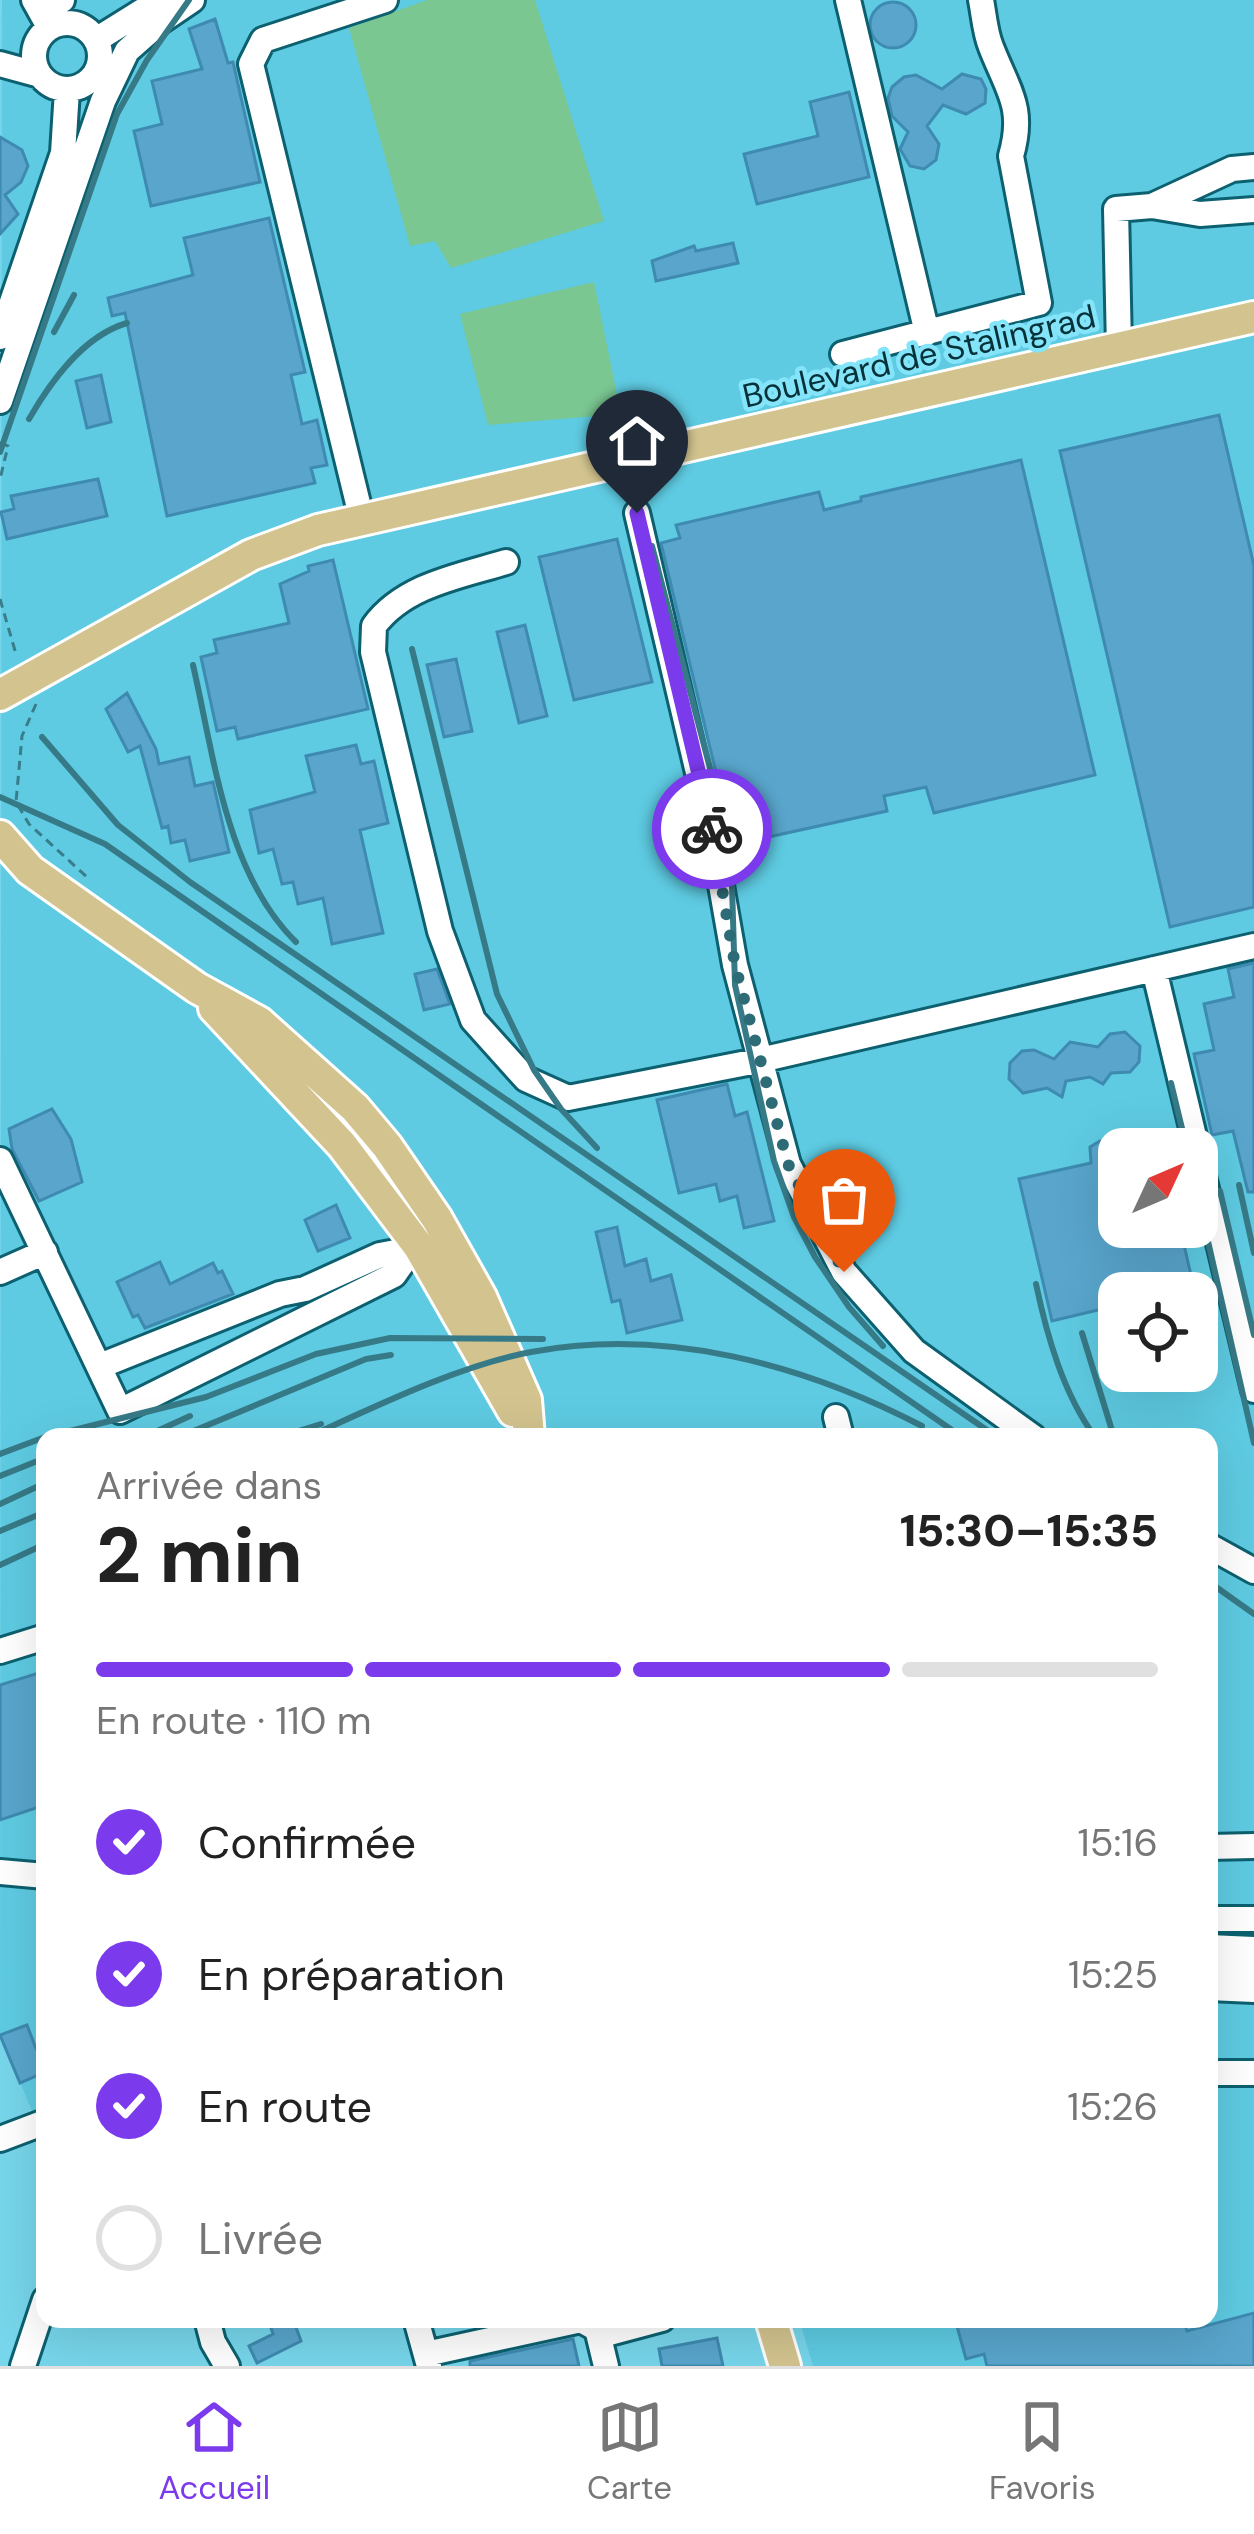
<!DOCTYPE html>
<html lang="fr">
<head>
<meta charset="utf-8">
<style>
  :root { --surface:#fff; --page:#f6f6f6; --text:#222; --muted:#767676; --line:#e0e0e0; --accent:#7c3aed }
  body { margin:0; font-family:"DM Sans",sans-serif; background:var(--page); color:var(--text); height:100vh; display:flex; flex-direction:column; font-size:45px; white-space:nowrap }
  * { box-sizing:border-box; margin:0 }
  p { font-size:39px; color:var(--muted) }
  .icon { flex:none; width:66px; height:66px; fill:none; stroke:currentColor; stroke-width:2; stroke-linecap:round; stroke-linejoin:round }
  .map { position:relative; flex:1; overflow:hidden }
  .details { position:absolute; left:36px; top:1428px; width:1182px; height:900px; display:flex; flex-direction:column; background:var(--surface); border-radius:24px; box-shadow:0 12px 48px #0002 }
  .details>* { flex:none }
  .needle { width:78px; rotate:46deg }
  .fabs { position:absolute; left:1098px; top:1128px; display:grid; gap:24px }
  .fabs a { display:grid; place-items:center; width:120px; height:120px; border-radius:24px; background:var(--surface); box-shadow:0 12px 48px #0002; font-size:60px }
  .pin { position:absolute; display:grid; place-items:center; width:102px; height:102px; color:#fff; margin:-123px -51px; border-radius:50% 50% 50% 0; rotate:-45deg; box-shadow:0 0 12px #0007 }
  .pin .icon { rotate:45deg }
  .courier { position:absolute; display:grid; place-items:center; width:120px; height:120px; margin:-60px; border:9px solid #7c3aed; border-radius:50%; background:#fff; color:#222; box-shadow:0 3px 15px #0007 }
  .overview em { font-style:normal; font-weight:800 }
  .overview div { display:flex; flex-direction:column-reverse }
  .overview { display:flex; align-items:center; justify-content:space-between; height:204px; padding:0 60px }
  h1 { font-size:78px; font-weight:800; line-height:90px }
  .bar { display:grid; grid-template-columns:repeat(4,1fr); gap:18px 12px; align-content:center; height:144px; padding:0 60px }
  .bar i { height:15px; border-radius:9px; background:var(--line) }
  .bar .active { background:var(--accent) }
  .bar p { grid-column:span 4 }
  ol { padding:0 60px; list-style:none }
  li { display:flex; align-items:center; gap:36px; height:132px }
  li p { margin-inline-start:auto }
  li .icon { padding:12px; border-radius:50%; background:var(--accent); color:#fff; stroke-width:4 }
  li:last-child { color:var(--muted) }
  li i { width:66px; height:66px; border:6px solid var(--line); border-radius:50% }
  .tabs { display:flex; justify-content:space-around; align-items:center; height:168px; border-top:3px solid var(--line); background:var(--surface); font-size:33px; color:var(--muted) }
  .tabs a { display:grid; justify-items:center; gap:6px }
  .tabs .active { color:var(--accent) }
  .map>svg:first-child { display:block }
</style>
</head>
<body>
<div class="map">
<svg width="1254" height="2366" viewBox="0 0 1254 2366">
  <rect width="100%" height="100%" fill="#77d6eb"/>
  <path fill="#5ecbe2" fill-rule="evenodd" d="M2,0H1254V2366H813L799,2319H1209V1437H45V2108L21,2119L32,2111L0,2034ZM1119,1149H1197V1227H1119ZM1119,1293H1197V1371H1119Z"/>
  <path fill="#7ac792" d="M427,0H535L604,221L451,268L435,241L410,246L349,28Z
    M594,282L621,414L488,425L460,314Z"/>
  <path fill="#59a5cc" stroke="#3e8ab0" stroke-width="3" d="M870 25a23 23 0 1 1 46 0a23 23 0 1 1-46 0Z
    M215,19L228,63L233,62L260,182L151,206L134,131L162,124L152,81L202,69L189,29Z
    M962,74L981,79L986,89L985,103L966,114L943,105L927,126L939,144L936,160L924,169L910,166L900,149L908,132L892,116L888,98L892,87L904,77L916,75L942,89Z
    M849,92L869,177L757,204L744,154L818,136L810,102Z
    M0,137L22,150L28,166L21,182L5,195L18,214L0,234Z
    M269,218L305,372L291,375L302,424L317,420L327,465L311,468L315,483L167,516L125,313L112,316L108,298L193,275L184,238Z
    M733,243L738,263L656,281L652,261L694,246L696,251Z
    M101,375L111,422L87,428L76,381Z
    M1219,415L1254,566V907L1170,927L1060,451Z
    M1021,460L1095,775L934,813L926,787L884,796L887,811L750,841L747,827L730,831L661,543L680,538L676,525L819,492L824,510L861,501V497Z
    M98,479L107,516L7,539L1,512L14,509L11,496Z
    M617,539L652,682L574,700L539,557Z
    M333,560L368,709L238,739L235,727L217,731L201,657L217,653L214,640L289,623L280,584L309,571L308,566Z
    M525,625L547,716L519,723L497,632Z
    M456,659L472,731L444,737L427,665Z
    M127,693L156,749L159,764L189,757L195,786L213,782L229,852L190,861L185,840L171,843L168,826L162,828L140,746L128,752L106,709Z
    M356,745L361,764L374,761L388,823L360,830L383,933L332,944L323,898L298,904L293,882L282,884L273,849L259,853L250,810L315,792L306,756Z
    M1254,963V1192H1248L1233,1131L1212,1135L1194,1054L1214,1050L1204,1004L1234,997L1228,969Z
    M437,969L450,1004L424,1010L415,974Z
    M1125,1032L1140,1046L1139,1062L1130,1072L1111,1073L1103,1084L1090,1077L1066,1081L1062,1097L1047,1088L1023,1093L1009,1079L1010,1063L1022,1051L1034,1050L1054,1059L1070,1042L1098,1047L1110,1034Z
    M727,1084L735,1116L747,1112L774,1221L744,1228L737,1196L720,1201L716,1184L679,1193L657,1100Z
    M52,1109L71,1139L82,1182L39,1201L12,1149L9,1129Z
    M1100,1141L1105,1143L1112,1159L1119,1157V1227H1180L1195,1293H1119V1305L1052,1321L1019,1179L1091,1163L1090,1147Z
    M336,1205L350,1238L318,1251L305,1220Z
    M617,1227L625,1266L646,1259L651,1281L671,1275L682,1320L627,1333L620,1300L612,1302L596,1232Z
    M160,1262L170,1284L213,1263L218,1273L222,1271L233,1294L145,1328L138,1315L133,1317L117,1282Z
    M45,1671V1805L0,1820V1685Z
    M27,2025L45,2072L20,2083L0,2035Z
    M1254,2313V2366H987L984,2354L966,2359L955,2319H1183L1187,2331Z
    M268,2319H293L301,2341L257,2363L249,2346L273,2334Z
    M717,2338L723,2366H662L659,2349Z
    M573,2339L579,2366H470V2361Z"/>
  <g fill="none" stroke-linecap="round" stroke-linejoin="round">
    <defs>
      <path id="minor" d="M34,0L49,27
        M848,0L927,333
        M41,12L62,0
        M34 56a33 33 0 1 1 66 0a33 33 0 1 1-66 0Z
        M96,40L160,0
        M0,64L40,75
        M1152,206L1232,169L1254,167
        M0,337L63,153L67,90
        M1119,347L1116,209L1152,206L1200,214L1254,210
        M843,354L1039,303L1011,156C1025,107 1008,91 991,47C985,33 984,15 981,0
        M0,401L103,101L127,51L161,21L192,0
        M637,513L711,828L735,965L788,1164L844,1272L914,1351L1033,1437
        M362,520L251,64L263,40L385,0
        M506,562C460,576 404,585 374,626L373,652L440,931L473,1020L526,1079L568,1098L752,1062L1254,946
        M1154,969L1197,1149
        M1197,1151L1254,1390
        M0,1160L120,1411L394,1275L410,1252
        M0,1272L45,1252
        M100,1366L280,1294L305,1289L380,1255L417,1248
        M836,1417L841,1437
        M1209,1546L1254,1571
        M0,1651L45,1637
        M1209,1847L1254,1846
        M0,1872L45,1876
        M1209,1919H1254
        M1209,1947L1254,1949
        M1209,1965L1254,1967
        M1209,1988L1254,1990
        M1209,2073H1254
        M0,2139L45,2122
        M207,2319L213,2342L227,2366
        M416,2319L429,2366
        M597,2329L606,2366
        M426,2354L581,2320L606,2334L662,2319
        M23,2366L45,2300"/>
      <path id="major" d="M0,695L251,555L318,530L1254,317
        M0,836L30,870L197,988L259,1022L355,1108L387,1146L437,1219L481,1297L526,1400L529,1437
        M214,1008L342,1145L419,1247L513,1411
        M771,2319L785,2366"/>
    </defs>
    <use href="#minor" stroke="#0c606f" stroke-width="30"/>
    <use href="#major" stroke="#fff" stroke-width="36"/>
    <path stroke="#397d8b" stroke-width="3" stroke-dasharray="9 6" stroke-linecap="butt" d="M0,443L8,446L0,479
      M0,599L16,654
      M36,704L22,736L16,802L29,824L88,878"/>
    <use href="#minor" stroke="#fff" stroke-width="24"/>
    <use href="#major" stroke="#d3c48f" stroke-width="30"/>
    <path stroke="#377a87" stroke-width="6" d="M54,332L74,295
      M29,419C51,381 83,336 127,323
      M0,452L117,114L147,60L189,0
      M652,546L729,841
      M412,649L497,994L534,1070L561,1109L597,1148
      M193,665C214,756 226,873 296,942
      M42,737L118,825L190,882L997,1437
      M0,797L105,844L962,1437
      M723,827L732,886L735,985L774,1161L794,1217L815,1257L849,1307L883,1346
      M1171,1083L1187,1149
      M1239,1185L1254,1253
      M1220,1191L1254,1335
      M1197,1193L1254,1443
      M1036,1284C1047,1336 1063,1393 1095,1437
      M1082,1333L1114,1437
      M46,1437L206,1397L316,1354L390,1338L543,1339
      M144,1437L190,1416
      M179,1437L366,1359L391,1355
      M279,1437L321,1424
      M308,1437C374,1407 460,1365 531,1352C666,1327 803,1364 922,1426
      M0,1454L45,1437
      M0,1476L45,1458
      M0,1504L45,1483
      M0,1531L45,1512
      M0,1565L45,1544
      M1209,1582L1254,1614"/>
  </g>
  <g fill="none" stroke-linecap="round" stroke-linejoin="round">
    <path stroke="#2d6b77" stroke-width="12" stroke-dasharray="0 21.6" d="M712,829L735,965L788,1164L844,1272"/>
    <path stroke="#7c3aed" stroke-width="15" d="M637,513L712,829"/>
  </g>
  <g text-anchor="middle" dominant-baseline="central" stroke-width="9" stroke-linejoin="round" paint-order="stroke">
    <g font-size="33" fill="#053139" stroke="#84e4f9">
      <text transform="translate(919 356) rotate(-13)">Boulevard de Stalingrad</text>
    </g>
  </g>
</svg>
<div class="fabs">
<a><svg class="needle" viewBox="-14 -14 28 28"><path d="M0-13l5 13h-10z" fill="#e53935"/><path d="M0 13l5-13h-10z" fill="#767676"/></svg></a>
<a><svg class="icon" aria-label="locate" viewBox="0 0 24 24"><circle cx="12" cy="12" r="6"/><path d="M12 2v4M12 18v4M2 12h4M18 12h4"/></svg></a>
</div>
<div class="pin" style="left:844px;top:1272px;background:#ea580c"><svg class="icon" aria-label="bag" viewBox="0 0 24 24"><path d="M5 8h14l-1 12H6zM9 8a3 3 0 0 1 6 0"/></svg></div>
<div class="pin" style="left:637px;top:513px;background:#1f2937"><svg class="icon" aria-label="home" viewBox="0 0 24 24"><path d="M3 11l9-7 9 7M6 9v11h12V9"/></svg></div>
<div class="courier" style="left:712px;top:829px"><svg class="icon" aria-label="bike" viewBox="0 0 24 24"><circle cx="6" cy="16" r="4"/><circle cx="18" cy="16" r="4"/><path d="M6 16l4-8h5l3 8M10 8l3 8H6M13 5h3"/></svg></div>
<section class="details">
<div class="overview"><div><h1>2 min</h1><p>Arrivée dans</p></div><em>15:30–15:35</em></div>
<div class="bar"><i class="active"></i><i class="active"></i><i class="active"></i><i></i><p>En route · 110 m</p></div>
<ol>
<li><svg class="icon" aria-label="check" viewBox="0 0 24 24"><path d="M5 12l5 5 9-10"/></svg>Confirmée<p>15:16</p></li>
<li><svg class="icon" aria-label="check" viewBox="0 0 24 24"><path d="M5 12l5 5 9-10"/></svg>En préparation<p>15:25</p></li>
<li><svg class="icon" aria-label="check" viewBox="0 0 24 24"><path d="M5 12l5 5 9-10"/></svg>En route<p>15:26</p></li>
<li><i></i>Livrée</li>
</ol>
</section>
</div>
<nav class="tabs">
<a class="active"><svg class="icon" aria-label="home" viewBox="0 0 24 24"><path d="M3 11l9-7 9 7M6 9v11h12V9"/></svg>Accueil</a>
<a><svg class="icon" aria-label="map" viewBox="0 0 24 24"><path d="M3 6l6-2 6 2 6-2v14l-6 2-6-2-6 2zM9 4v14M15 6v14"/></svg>Carte</a>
<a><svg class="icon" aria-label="saved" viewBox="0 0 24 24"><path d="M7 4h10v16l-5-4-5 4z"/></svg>Favoris</a>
</nav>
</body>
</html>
